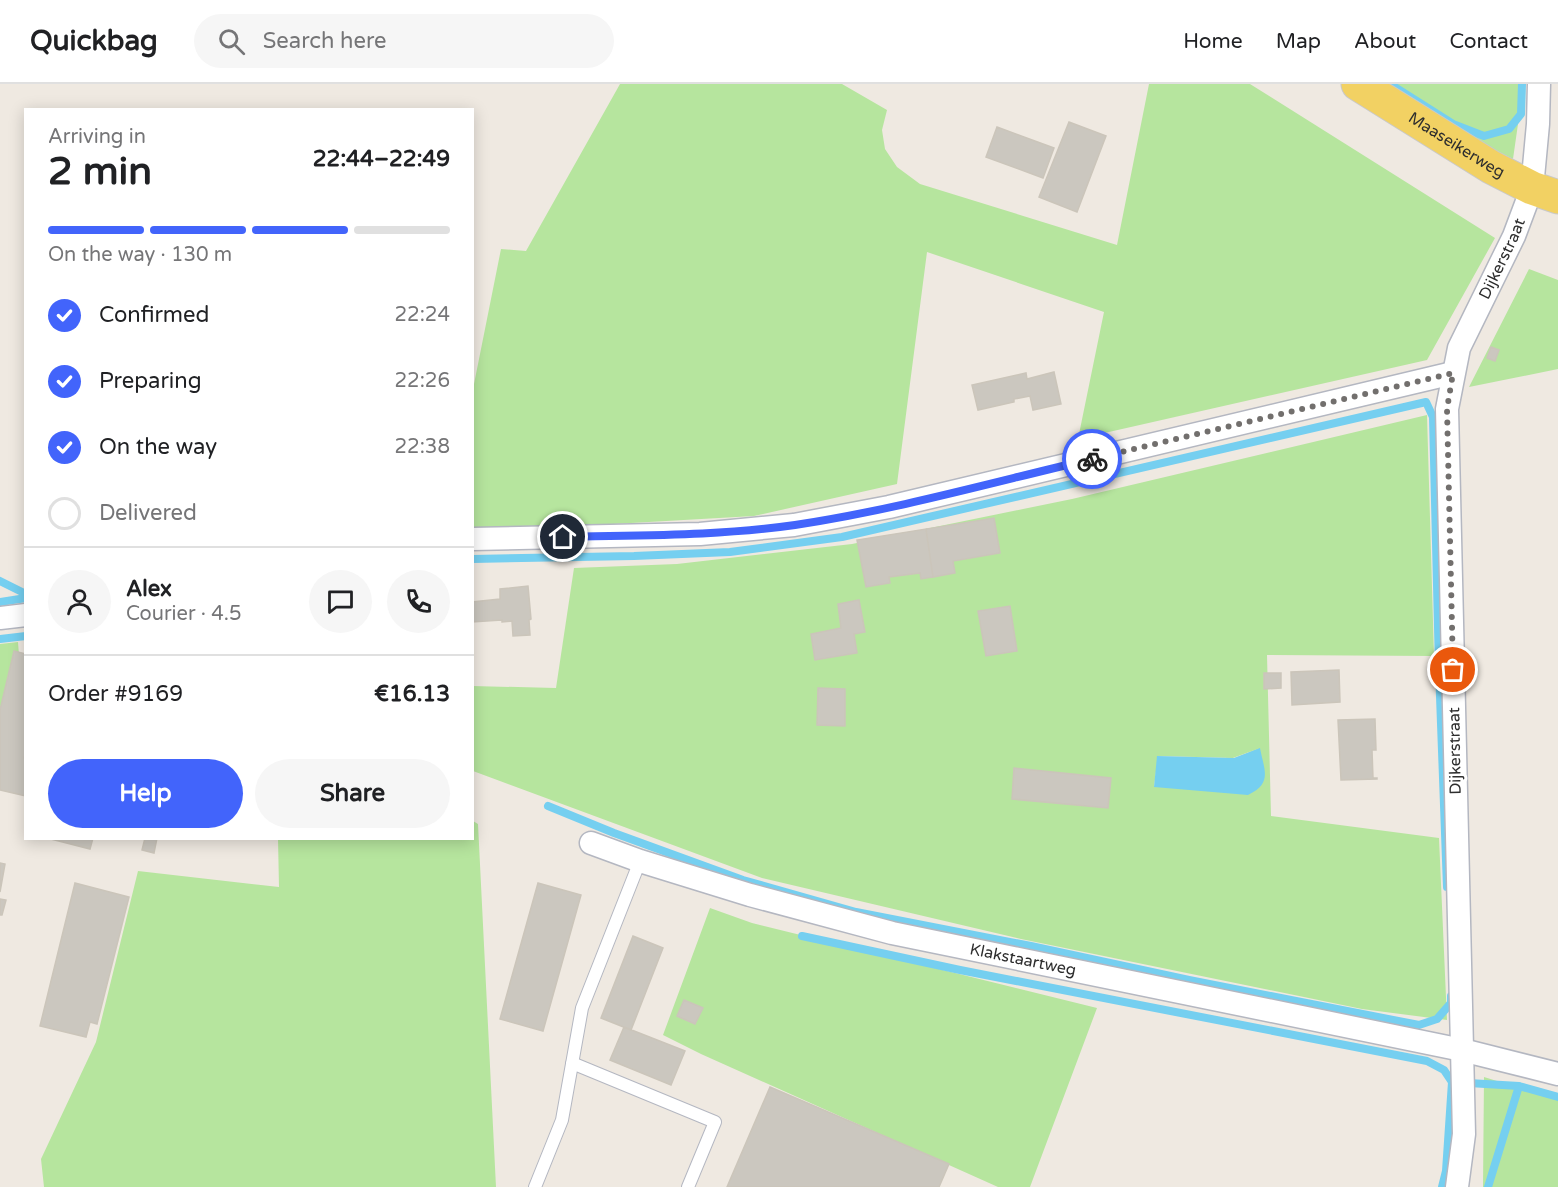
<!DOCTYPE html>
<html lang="en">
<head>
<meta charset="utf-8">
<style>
  :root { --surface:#fff; --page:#f6f6f6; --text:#202124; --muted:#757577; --line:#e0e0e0; --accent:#4264fb }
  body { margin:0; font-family:"Varela Round",sans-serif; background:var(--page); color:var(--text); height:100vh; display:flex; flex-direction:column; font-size:22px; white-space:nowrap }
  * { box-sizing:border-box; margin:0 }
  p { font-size:20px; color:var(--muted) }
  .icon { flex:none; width:33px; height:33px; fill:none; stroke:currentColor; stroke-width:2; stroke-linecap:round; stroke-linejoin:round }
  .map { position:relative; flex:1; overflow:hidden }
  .side { position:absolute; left:24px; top:24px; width:450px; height:732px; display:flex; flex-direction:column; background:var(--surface); border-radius:0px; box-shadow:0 3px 15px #0003 }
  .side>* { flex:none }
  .pin { position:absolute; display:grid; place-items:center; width:51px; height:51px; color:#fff; margin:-26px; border:3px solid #fff; border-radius:50%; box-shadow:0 2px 6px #0007 }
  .courier { position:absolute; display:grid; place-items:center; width:60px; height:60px; margin:-30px; border:4px solid #4264fb; border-radius:50%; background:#fff; color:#222; box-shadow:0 2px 8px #0007 }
  .summary em { font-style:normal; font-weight:700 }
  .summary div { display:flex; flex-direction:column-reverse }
  .summary { display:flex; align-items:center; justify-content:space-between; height:102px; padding:0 24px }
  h1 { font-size:39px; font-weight:700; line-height:45px }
  .bar { display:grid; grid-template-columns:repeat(4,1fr); gap:9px 6px; align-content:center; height:72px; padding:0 24px }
  .bar i { height:8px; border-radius:4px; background:var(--line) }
  .bar .active { background:var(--accent) }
  .bar p { grid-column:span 4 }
  .line { display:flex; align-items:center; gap:15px; padding:0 24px; border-top:2px solid var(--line) }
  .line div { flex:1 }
  .round { display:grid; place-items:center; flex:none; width:63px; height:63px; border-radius:32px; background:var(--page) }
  ol { padding:0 24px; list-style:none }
  li { display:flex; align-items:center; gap:18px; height:66px }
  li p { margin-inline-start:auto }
  li .icon { padding:6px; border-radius:50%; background:var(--accent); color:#fff; stroke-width:4 }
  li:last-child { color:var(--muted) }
  li i { width:33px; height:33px; border:3px solid var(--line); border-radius:50% }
  .cta { display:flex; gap:12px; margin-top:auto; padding:12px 24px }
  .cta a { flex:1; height:69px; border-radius:36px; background:var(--accent); color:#fff; font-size:24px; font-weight:700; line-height:69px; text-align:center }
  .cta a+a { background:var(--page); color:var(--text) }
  header { display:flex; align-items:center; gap:36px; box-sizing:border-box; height:84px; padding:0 30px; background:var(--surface); border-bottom:2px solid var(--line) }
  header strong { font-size:28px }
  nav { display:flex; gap:33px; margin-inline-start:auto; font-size:21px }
  .search { width:420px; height:54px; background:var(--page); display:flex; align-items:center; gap:15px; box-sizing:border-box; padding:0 21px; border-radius:33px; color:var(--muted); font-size:22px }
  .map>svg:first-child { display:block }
</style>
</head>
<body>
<header>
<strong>Quickbag</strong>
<div class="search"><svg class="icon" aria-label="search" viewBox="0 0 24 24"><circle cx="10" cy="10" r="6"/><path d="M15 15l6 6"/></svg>Search here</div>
<nav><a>Home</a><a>Map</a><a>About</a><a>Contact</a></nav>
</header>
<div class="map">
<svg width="1558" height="1103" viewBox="0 0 1558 1103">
  <rect width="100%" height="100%" fill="#efe9e1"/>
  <path fill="#b6e59e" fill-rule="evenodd" d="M620,0H842L887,26L882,46L885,65L897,83L920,100L1117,161L1149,0H1250L1495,154L1427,276L1078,355L1104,228L927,168L897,400L754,432L473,448V305L501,165L526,167Z
    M1384,0H1522L1521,19L1513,75L1465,52Z
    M1529,185L1558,196V285L1469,303Z
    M1427,331L1434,572L1267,571L1271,732L1439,754L1447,936L1362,925L1021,855L762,794L473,687L472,602L556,604L574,484L677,480L852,460L1072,415ZM1260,664L1154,703L1158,672L1235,674Z
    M18,558L19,571L0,647V560Z
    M473,737L478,740L496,1103H44L41,1075L96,958L138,787L279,803L278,755L472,754Z
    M710,824L752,839L1097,924L1030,1103H998L701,970L663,951Z
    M1484,993L1558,1016V1103H1483Z"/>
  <path fill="#75cff0" d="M1260,664C1264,686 1273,699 1248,711L1154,703L1157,672L1234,674Z"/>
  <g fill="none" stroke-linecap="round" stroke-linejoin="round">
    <path stroke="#75cff0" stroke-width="8" d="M1390,0L1453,40L1484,52L1509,45L1521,30L1522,0
      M472,475L634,472L730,468L842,453L1426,318L1433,333L1439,585L1447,803
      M0,497L26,510
      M0,518L26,514
      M0,555L26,552
      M548,722L614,749L743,796L856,828L1031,862L1189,896L1419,941L1437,935L1451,919V912
      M802,852L960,886L1427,977L1444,986L1452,998L1519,1002
      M1442,1103L1446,1087L1452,998
      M1488,1103L1519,1002L1558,1013"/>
  </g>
  <path fill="#cbc7bf" stroke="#cbc5ba" stroke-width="1.5" d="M1069,38L1106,52L1077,128L1039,113Z
    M997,43L1054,64L1043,94L986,73Z
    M1491,263L1499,266L1495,277L1487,274Z
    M1054,288L1061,320L1033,326L1030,312L1014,315V318L978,326L972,301L1026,289L1027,295Z
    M994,434L1000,469L953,477L955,489L933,493L926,445Z
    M926,445L933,493L921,495L920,489L889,493L890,499L866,503L857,456Z
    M528,502L531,535L529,536L530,551L513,552L512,537L502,538V536L472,538V518L500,515V505Z
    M859,516L865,548L854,550L857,569L815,576L811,550L841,544L838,520Z
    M1010,522L1017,567L986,572L978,527Z
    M14,567L26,570V667L24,674L26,675V712L0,706V626Z
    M1339,586L1340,618L1292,621L1291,588Z
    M1264,589H1281V604L1264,605Z
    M818,604L845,605V642L817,641Z
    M1375,635L1376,666H1372L1373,694H1377V695L1341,696L1338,636Z
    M1014,684L1111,694L1108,724L1012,715Z
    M47,754H93L90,765Z
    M145,754H157L154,769L142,766Z
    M0,779L5,780L0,808Z
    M75,799L129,813L97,940L90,938L86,953L40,942Z
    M538,799L581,811L543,947L500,935Z
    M0,815L6,816L2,831H0Z
    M633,852L663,864L631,946L601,934Z
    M684,916L703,924L695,940L677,932Z
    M624,943L685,967L671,1001L610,976Z
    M770,1003L949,1080L939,1103H727Z"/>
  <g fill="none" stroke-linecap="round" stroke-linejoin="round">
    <defs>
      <path id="service" d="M572,979L715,1038L688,1103
        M535,1103L562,1036L582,924L640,777"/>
      <g id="minor">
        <path d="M472,455L700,450L794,441L889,423L1453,289"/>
        <path d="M0,534L26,531"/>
        <path id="s1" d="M591,759L640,777L750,811L892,849L1462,966L1558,990"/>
        <path id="s2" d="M1457,1103L1464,1050L1447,325L1459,264L1514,152L1532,104L1538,40L1539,0"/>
      </g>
      <g id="primary">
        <path id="s3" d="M1358,0L1491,83L1532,104L1558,113"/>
      </g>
    </defs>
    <use href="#service" stroke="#b4b7c1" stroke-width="14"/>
    <use href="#minor" stroke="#b4b7c1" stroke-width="25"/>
    <use href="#primary" stroke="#c9c9c9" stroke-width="35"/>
    <use href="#service" stroke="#fff" stroke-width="12"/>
    <use href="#minor" stroke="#fff" stroke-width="22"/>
    <use href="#primary" stroke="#f2d163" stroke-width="33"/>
  </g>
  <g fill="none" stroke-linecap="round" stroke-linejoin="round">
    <path stroke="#726f6d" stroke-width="6" stroke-dasharray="0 10.8" d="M1092,375L1453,289L1447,325L1453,586"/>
    <path stroke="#4264fb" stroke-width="8" d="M563,453C640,451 718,452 795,441C895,426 994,398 1092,375"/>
  </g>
  <g text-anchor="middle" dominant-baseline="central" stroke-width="6" stroke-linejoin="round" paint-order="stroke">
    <g font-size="16" fill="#2e2e2e" stroke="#fff">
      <text stroke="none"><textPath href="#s3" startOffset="116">Maaseikerweg</textPath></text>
      <text stroke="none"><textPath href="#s2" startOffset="940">Dijkerstraat</textPath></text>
      <text transform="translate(1455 667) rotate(-91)">Dijkerstraat</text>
      <text stroke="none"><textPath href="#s1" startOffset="448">Klakstaartweg</textPath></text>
    </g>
  </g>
</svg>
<div class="pin" style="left:1453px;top:586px;background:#ea580c"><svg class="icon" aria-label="bag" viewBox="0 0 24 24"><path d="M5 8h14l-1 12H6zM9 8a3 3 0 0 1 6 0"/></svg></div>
<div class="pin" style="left:563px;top:453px;background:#1f2937"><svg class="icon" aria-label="home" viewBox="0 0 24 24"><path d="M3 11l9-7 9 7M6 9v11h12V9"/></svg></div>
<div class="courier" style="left:1092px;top:375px"><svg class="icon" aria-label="bike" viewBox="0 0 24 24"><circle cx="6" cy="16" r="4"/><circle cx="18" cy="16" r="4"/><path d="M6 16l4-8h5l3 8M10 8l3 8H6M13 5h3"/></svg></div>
<section class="side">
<div class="summary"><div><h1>2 min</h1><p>Arriving in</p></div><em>22:44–22:49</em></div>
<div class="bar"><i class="active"></i><i class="active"></i><i class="active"></i><i></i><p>On the way · 130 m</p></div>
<ol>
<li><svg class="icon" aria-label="check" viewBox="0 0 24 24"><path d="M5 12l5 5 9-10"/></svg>Confirmed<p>22:24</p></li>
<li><svg class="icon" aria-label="check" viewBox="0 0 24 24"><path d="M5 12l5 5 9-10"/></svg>Preparing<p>22:26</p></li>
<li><svg class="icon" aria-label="check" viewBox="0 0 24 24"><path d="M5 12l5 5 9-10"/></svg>On the way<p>22:38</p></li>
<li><i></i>Delivered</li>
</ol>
<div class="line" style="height:108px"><a class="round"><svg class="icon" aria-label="person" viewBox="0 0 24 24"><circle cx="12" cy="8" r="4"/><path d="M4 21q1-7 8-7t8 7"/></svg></a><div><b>Alex</b><p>Courier · 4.5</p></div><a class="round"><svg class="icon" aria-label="chat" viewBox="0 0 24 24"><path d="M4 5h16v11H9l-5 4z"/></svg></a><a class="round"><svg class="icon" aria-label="phone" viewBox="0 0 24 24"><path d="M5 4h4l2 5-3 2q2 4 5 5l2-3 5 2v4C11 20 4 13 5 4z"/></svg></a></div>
<div class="line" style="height:78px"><div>Order #9169</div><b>€16.13</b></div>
<div class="cta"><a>Help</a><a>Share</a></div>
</section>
</div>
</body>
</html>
